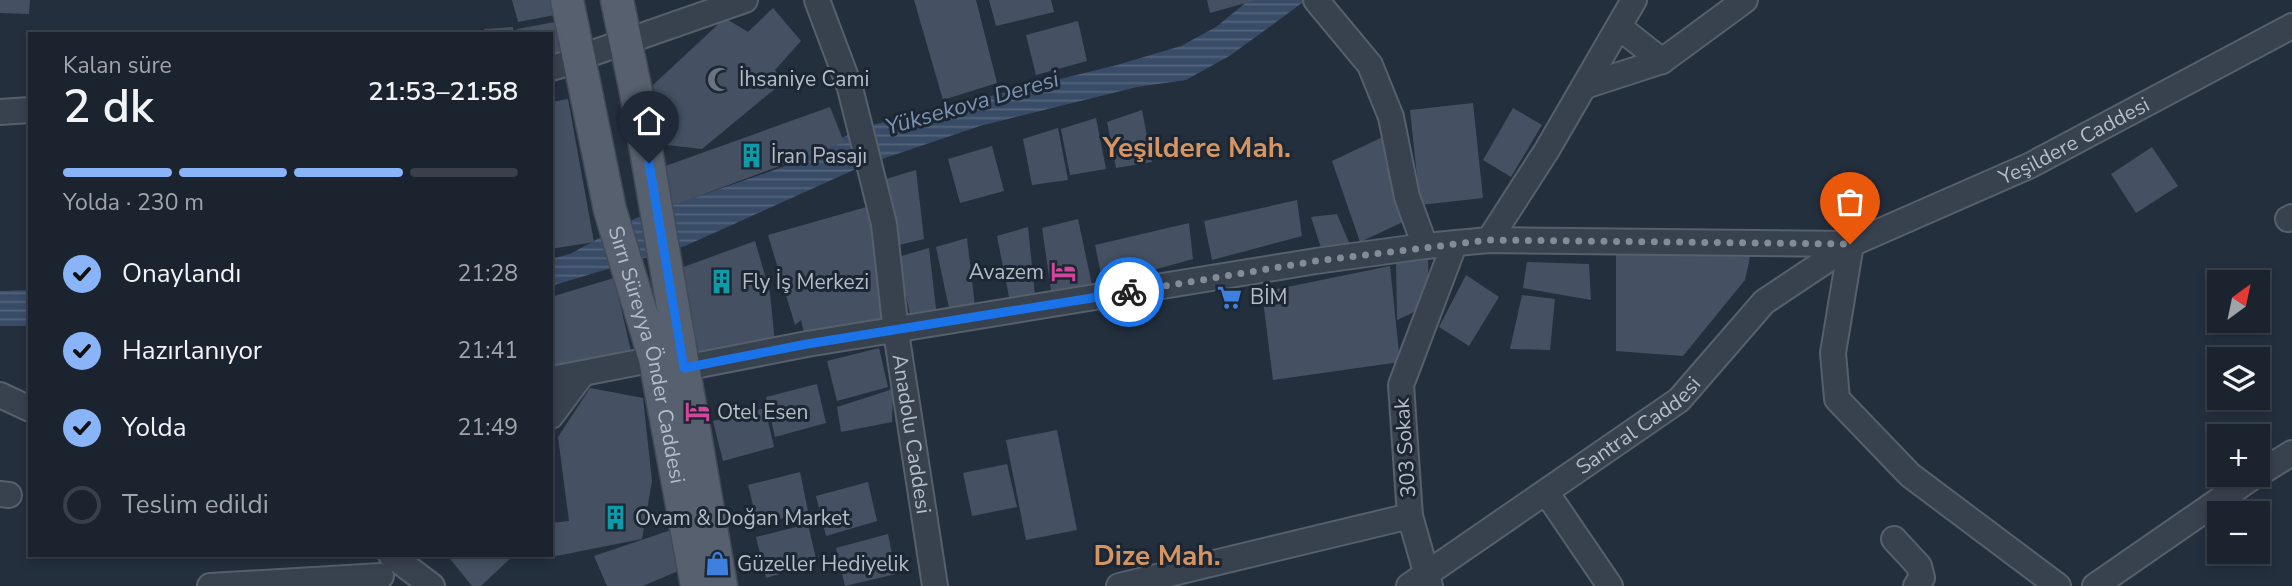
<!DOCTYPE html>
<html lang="tr">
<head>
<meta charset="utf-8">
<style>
  :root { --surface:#1b232e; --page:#242b36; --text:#f1f3f6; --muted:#a0a4aa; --line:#39404a; --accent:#8ab4f8 }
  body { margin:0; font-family:"Nunito Sans",sans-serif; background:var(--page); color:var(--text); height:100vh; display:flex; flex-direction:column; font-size:26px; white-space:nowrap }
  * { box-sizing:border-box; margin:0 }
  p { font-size:23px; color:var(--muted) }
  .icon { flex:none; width:38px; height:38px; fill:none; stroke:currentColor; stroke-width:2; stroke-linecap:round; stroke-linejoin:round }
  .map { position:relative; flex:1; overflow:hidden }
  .side { position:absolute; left:28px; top:32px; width:525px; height:525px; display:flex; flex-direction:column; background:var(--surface); border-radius:0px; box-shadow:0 4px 10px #0003,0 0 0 2px var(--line) }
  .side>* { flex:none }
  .needle { width:46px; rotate:33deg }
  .buttons { position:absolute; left:2207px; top:270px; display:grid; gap:14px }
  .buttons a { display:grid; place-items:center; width:63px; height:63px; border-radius:0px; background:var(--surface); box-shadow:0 4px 10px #0003,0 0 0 2px var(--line); font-size:35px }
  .pin { position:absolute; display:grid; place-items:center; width:60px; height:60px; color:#fff; margin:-72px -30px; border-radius:50% 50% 50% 0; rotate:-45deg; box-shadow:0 0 7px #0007 }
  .pin .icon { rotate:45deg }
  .courier { position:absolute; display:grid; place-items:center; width:70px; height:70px; margin:-35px; border:5px solid #1a73e8; border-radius:50%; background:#fff; color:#222; box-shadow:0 2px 9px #0007 }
  .head em { font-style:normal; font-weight:600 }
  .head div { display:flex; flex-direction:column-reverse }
  .head { display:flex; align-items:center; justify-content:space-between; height:119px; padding:0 35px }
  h1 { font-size:46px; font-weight:600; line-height:52px }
  .bar { display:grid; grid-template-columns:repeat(4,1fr); gap:10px 7px; align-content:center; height:84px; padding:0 35px }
  .bar i { height:9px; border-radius:5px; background:var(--line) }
  .bar .active { background:var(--accent) }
  .bar p { grid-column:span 4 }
  ol { padding:0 35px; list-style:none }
  li { display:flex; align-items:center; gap:21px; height:77px }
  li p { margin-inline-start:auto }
  li .icon { padding:7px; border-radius:50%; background:var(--accent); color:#111; stroke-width:4 }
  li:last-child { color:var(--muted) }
  li i { width:38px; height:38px; border:4px solid var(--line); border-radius:50% }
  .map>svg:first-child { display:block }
</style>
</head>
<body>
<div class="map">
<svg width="2292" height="586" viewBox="0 0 2292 586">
  <defs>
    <pattern id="water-rules" width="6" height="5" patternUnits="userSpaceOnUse" patternTransform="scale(1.75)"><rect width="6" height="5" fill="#394c67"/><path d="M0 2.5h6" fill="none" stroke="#53647b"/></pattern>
  </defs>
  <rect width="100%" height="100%" fill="#242f3e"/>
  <path fill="url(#water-rules)" d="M1249,0H1306L1231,55L1186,80L1137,87L980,126L867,164L685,246L551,286V259L570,254L636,218L783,167L864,127L1117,65L1181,46L1216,27Z
    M30,290V326H0V291Z"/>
  <path fill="#455162" d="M0,0H30L29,14L0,13Z
    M512,0H553L555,15L518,22Z
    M914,0H976L997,83L943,100Z
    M989,0H1051L1054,12L996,26Z
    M1207,0H1253V1L1210,13Z
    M773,8L801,41L775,70L782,83L702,149L667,145L659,131L653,85L725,18L748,32Z
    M1078,21L1087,61L1036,75L1026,35Z
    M555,22L561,53L551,55V33H517V29Z
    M513,27L514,33H485L484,29Z
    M568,99L594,242L551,249V102Z
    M1473,103L1483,198L1420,205L1410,110Z
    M830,107L844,142L672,206L657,169Z
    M1513,108L1542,125L1511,177L1483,160Z
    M1142,110L1152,162L1116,168L1107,122Z
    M1096,118L1106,169L1070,175L1061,129Z
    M1058,128L1068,180L1032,185L1023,139Z
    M1389,134L1407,220L1360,242L1332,161Z
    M992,146L1004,191L960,203L948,159Z
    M2152,147L2178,186L2136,213L2111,174Z
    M916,170L924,239L899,245L886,179Z
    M1297,200L1302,236L1212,260L1204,221Z
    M870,206L892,320L807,344L801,320L795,325L768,235Z
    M1337,214L1350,245L1321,248L1311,217Z
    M1078,219L1092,285L1052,297L1042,228Z
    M1189,223L1193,259L1103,284L1095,245Z
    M1028,227L1035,295L1010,302L997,236Z
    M967,238L975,306L950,313L936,247Z
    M755,241L770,293L775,343L688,358L675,270Z
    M1616,247L1750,254L1749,262L1745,280L1683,356L1616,351Z
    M929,248L937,317L912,324L898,257Z
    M1428,256L1429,305L1397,320L1396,264Z
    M1527,262L1589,264L1591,300L1523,288Z
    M1390,266L1400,362L1273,380L1262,292Z
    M1466,275L1499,297L1469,346L1439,327Z
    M614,278L631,351L551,369V297Z
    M1522,295L1555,299L1550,350L1510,349Z
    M879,348L888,387L837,401L827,361Z
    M817,384L826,423L775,437L766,397Z
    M590,388L643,398L652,481L642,539L551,557V523L569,521L558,437Z
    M893,389L892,422L841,432L837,407Z
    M765,408L774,447L723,461L713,421Z
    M1057,430L1077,530L1026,540L1006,440Z
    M1007,464L1017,507L972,516L963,473Z
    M800,472L808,511L758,525L748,485Z
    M868,482L877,521L826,536L816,496Z
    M808,524L817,563L766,578L756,537Z
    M674,529L683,569L643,586H607L594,556Z
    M888,534L896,574L845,586L836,548Z
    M447,555H514L481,586H472Z"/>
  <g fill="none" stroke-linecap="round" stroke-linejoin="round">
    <defs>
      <g id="minor">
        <path id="s1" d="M817,0L850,88L884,224L896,332L935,586"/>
        <path d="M1316,0L1370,65L1391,117L1407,197L1425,246"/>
        <path d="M1619,27L1662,61"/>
        <path d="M551,68L580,60L587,55L745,0"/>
        <path d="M1585,86L1662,61L1745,0"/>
        <path d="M0,112L30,110"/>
        <path d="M2288,219L2292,217"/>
        <path d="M1489,240L1547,150L1634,0"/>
        <path d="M1851,244L1833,353L1837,399L1910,475L2058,586"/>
        <path d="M684,368L807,344L1316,261L1425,246L1489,240L1851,244"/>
        <path d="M551,379L583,373"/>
        <path d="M0,395L30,409"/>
        <path d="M551,416L583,373L655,359"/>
        <path d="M2258,474L2292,453"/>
        <path d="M1546,492L1610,586"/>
        <path d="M0,494L9,495"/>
        <path d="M1894,539L1919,566L1922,578L1916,586"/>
        <path d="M391,555L432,586"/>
        <path d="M210,586L381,576"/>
        <path d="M1119,586L1410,516"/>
        <path id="s2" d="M1409,586L1679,400L1764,302L1851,244L2031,165L2292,26"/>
        <path d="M1430,586L1410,516L1401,385L1454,245"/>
        <path d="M2095,586L2257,474"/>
      </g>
      <g id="major">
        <path id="s3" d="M567,0L610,210L655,359L697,586"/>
        <path d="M617,0L636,92L721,586"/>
      </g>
    </defs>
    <use href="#minor" stroke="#565f6c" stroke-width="28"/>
    <use href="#major" stroke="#414a57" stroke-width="35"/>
    <use href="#minor" stroke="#38414e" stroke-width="24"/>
    <use href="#major" stroke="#56606e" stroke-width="32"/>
  </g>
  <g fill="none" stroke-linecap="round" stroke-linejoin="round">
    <path stroke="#828b98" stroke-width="7" stroke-dasharray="0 12.6" d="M1129,292L1316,261L1489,240L1850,244"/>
    <path stroke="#1a73e8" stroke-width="9" d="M649,163L684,368L807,344L1129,292"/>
  </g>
  <defs>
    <symbol id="mosque-bare" viewBox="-9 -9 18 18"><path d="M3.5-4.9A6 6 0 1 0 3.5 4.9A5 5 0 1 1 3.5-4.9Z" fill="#6b7280" stroke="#1d2633" stroke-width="2.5" paint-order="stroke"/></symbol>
    <symbol id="building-bare" viewBox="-9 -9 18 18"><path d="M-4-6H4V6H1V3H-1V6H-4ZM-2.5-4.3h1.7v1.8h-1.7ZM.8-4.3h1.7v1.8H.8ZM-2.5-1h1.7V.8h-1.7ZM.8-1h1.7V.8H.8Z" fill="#0f9aa8" stroke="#1d2633" stroke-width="2.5" paint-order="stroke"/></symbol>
    <symbol id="hotel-bare" viewBox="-9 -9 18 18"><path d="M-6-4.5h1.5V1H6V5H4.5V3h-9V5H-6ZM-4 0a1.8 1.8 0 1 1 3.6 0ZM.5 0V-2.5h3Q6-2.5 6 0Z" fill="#d1479c" stroke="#1d2633" stroke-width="2.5" paint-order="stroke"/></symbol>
    <symbol id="supermarket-bare" viewBox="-9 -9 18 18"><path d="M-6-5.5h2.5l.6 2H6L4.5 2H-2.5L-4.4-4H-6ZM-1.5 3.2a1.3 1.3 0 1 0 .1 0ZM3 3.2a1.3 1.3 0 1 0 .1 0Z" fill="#3f7fe0" stroke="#1d2633" stroke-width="2.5" paint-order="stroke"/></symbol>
    <symbol id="shop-bare" viewBox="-9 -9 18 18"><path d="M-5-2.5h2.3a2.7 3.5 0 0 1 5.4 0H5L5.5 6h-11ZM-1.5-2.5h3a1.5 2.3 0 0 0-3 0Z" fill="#3f7fe0" stroke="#1d2633" stroke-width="2.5" paint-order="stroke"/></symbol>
  </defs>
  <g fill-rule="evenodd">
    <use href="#mosque-bare" x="702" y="62" width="35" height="35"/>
    <use href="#building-bare" x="734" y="138" width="35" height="35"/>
    <use href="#hotel-bare" x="1046" y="254" width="35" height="35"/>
    <use href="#building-bare" x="704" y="264" width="35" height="35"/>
    <use href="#supermarket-bare" x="1212" y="280" width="35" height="35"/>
    <use href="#hotel-bare" x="680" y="394" width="35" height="35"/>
    <use href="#building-bare" x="598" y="500" width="35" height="35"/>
    <use href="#shop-bare" x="700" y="546" width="35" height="35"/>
  </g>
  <g text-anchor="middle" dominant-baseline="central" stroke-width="6" stroke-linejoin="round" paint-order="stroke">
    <g font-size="21" fill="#b4bcc9" stroke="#1d2633" text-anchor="start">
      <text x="739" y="79">İhsaniye Cami</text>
      <text x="771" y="156">İran Pasajı</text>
      <text x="1044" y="272" text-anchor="end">Avazem</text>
      <text x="742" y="282">Fly İş Merkezi</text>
      <text x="1250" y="297">BİM</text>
      <text x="717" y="412">Otel Esen</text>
      <text x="635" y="518">Ovam &amp; Doğan Market</text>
      <text x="737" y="564">Güzeller Hediyelik</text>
    </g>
    <g font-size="21" fill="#b4bcc9" stroke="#1d2633">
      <text stroke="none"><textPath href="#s2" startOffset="808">Yeşildere Caddesi</textPath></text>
      <text stroke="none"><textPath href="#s3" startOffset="364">Sırrı Süreyya Önder Caddesi</textPath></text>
      <text stroke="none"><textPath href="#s2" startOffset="280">Santral Caddesi</textPath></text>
      <text stroke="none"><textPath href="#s1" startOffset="446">Anadolu Caddesi</textPath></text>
      <text transform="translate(1405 448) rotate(-94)">303 Sokak</text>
    </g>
    <g font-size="23" font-style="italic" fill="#7c92b1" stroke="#1d2633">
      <text transform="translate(972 103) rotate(-16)">Yüksekova Deresi</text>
    </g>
    <g font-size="28" font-weight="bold" fill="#d59563" stroke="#1d2633">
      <text x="1197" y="148">Yeşildere Mah.</text>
      <text x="1157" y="556">Dize Mah.</text>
    </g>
  </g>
</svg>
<div class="buttons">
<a><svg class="needle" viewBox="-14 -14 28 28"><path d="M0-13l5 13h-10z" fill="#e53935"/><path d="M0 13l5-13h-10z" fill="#a0a4aa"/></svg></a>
<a><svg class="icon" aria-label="layers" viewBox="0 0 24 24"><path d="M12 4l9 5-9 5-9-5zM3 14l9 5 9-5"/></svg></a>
<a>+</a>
<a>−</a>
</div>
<div class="pin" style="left:1850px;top:244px;background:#ea580c"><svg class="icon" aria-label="bag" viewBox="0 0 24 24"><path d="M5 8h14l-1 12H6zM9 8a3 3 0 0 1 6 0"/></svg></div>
<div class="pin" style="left:649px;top:163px;background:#1f2937"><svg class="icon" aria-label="home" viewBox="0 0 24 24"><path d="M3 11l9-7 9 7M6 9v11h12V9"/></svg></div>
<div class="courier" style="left:1129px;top:292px"><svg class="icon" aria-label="bike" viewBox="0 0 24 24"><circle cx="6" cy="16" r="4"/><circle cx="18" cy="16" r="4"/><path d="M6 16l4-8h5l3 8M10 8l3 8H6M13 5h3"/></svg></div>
<section class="side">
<div class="head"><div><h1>2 dk</h1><p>Kalan süre</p></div><em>21:53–21:58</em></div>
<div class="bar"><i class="active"></i><i class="active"></i><i class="active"></i><i></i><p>Yolda · 230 m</p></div>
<ol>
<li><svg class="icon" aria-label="check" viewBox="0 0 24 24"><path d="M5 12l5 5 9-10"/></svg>Onaylandı<p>21:28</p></li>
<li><svg class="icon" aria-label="check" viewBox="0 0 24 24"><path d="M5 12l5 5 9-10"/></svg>Hazırlanıyor<p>21:41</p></li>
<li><svg class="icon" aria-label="check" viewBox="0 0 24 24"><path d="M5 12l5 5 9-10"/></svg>Yolda<p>21:49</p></li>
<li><i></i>Teslim edildi</li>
</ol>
</section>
</div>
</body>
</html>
